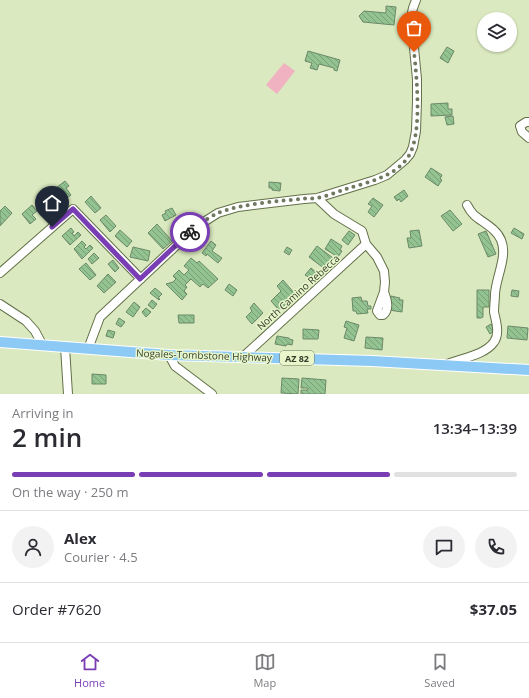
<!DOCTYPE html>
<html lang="en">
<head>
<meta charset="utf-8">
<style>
  :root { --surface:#fff; --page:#f2f2f3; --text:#2b2b33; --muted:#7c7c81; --line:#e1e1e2; --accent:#793eb4 }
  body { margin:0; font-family:"Open Sans",sans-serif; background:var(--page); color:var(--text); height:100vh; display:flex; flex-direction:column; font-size:15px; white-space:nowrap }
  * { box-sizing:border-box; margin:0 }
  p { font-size:13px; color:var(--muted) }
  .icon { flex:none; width:22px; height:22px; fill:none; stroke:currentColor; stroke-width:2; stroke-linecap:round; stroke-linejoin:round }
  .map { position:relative; height:394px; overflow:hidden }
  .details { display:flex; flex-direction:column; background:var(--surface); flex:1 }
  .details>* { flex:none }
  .controls { position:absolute; left:477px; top:12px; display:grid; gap:8px }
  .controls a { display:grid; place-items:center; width:40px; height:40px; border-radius:50%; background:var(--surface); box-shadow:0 1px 3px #0004; font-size:20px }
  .pin { position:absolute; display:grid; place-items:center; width:34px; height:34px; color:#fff; margin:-41px -17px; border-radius:50% 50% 50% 0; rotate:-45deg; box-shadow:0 0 4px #0007 }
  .pin .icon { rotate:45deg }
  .courier { position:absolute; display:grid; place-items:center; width:40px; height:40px; margin:-20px; border:3px solid #793eb4; border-radius:50%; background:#fff; color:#222; box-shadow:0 1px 5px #0007 }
  .headline em { font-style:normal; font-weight:600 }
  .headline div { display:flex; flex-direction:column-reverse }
  .headline { display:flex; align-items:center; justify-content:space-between; height:68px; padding:0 12px }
  h1 { font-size:26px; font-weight:600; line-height:30px }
  .bar { display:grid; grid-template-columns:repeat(4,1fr); gap:6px 4px; align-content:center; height:48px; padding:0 12px }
  .bar i { height:5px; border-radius:3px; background:var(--line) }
  .bar .selected { background:var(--accent) }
  .bar p { grid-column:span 4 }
  .line { display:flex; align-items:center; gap:10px; padding:0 12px; border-top:1px solid var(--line) }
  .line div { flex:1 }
  .round { display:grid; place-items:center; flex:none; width:42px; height:42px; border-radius:21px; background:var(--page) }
  .dock { display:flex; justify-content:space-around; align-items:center; height:56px; border-top:1px solid var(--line); background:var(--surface); font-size:11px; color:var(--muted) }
  .dock a { display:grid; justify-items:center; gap:2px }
  .dock .selected { color:var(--accent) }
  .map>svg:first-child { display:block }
</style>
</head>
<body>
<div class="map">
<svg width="529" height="394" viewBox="0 0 529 394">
  <defs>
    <pattern id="building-back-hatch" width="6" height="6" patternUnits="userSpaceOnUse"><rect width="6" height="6" fill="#94c392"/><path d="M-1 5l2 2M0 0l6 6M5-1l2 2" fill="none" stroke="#7aa077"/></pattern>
  </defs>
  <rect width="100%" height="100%" fill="#dae9bf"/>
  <path fill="#f0b1c0" d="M284,63L295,71L277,94L266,85Z"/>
  <path fill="url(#building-back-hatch)" stroke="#6a8969" d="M386,6L396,7L394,25L363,22L359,16L364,11L386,13Z
    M447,47L454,51L448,63L440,58Z
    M308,51L340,60L337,71L334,70V68L319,64L317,70L310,68L312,63L305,61Z
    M448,103V109H452V115L431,116V104Z
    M453,116L454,124L447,125L445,117Z
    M431,168L442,175L440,179L442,180L438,186L425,177Z
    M65,181L69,186L66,188L71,195L64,200L56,188Z
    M269,182L281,183L280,191L272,190V188H269Z
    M404,190L408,196L401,202L399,199L397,201L394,197Z
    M91,196L101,208L95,213L85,202Z
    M373,198L383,205L374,217L368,212L372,206L368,204Z
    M49,201L54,205L48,211L42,206L45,202L47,204Z
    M32,205L37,211L32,215L36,219L30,224L22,214Z
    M5,206L12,213L0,226V211Z
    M172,208L176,215L165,221L162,215L166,213L165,211Z
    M450,210L462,224L453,231L441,216Z
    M106,215L116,226L110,232L100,220Z
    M185,219L190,222L185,229L180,225Z
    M157,224L172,241L163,249L148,233Z
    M71,228L74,232L72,233L74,236L78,232L81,235L70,245L62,236Z
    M514,228L524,234L522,239L511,233Z
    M120,230L132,241L127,247L115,236Z
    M419,230L422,246L409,248L407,238H411L410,231Z
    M349,231L355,235L348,245L342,240Z
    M486,231L496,254L488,257L478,234Z
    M331,239L342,246L340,250L342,251L338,257L325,249Z
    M82,241L86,245L84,247L86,249L90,245L93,248L82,259L74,249Z
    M211,241L216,245L212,251L222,258L218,263L207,254L206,256L202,253Z
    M317,246L333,258L325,269L309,257Z
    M133,247L150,251L148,261L130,257Z
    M287,247L292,250L289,255L284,252Z
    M94,253L99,258L92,264L88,259Z
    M191,258L197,263L199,261L218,279L208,288L203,284L200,287L191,279L185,285L187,287L184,291L187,294L182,300L166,284L173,282L176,279L173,276L179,270L184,275L189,270L184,266Z
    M113,260L119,268L115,272L108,264Z
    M86,263L96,275L90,280L79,269Z
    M311,268L317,273L312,279L305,275Z
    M108,274L116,282L104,293L97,286Z
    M283,280L296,295L279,310L271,301L281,291L277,286Z
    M229,284L237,290L233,296L225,290Z
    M155,288L162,294L158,298L160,299L159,300L150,293Z
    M477,290H489V307H483V317L481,318H477Z
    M512,290L519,291L518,297L511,296Z
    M391,296L400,298L399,300H403L402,312L389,310Z
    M361,297L362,301H367L368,306H371V309H367L368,313L357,314L356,311H353L352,298Z
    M152,300L157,304L153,309L148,305Z
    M134,302L140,307L133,317L126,312Z
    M254,303L263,313L252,324L246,317L252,311L250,308Z
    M146,308L151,312L146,317L142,312Z
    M178,315H194V323H179Z
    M119,318L125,322L121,327L116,324Z
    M346,321L359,325L354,341L344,338L347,328L344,327Z
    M491,324L495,330L490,334L486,327Z
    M508,326L528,328L527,340L507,338Z
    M303,329L319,330L318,339H303Z
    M108,330L115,332L113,338L106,336Z
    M277,336L289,338V339L293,340L292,345L287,344L286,346L275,344Z
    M366,337L383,338L382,350L365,348Z
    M92,374L106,375V384H92Z
    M282,378L299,379L298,394L281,393Z
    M302,378L326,380L325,394H301V390H308V388H301Z"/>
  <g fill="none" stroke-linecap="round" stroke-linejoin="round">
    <defs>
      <path id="minor" d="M529,122H526L520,126L522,132L529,138
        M317,198L334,214L362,231L366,244L377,257L384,271L385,282L384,292L377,311L380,315H383C390,309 387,300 384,292
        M0,273L73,209L141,279
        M0,304L26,321L35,331L43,346
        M65,347L68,394
        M88,349L100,317L196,227L218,213L238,207L304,199L317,198L375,180L387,175L405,160L410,154L413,147L416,131L417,101V79L411,17L413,8L416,0
        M169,355L175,366L212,394
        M244,356L366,244
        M445,365C460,358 484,356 494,342C500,334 496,321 494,312C494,306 495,300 495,294C496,277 508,256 501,240C496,228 483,223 474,215C471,212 469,209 467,205"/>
      <path id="major" d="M0,342L169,355L372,361L529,370"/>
    </defs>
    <use href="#minor" stroke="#637049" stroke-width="10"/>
    <use href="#major" stroke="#fff" stroke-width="12"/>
    <use href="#minor" stroke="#fff" stroke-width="8"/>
    <use href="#major" stroke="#8ccaf5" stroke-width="10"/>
  </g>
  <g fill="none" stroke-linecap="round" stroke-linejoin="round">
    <path stroke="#6f795f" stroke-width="4" stroke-dasharray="0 7.2" d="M190,232C198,225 209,217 218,213C240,204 278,201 302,199C307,198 312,199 317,198C327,196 337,192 346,189C369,182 403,175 412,149C421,124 417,80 414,52"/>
    <path stroke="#793eb4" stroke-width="5" d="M52,227L73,209L140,279L190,232"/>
  </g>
  <g text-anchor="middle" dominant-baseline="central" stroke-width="3" stroke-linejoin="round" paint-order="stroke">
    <rect fill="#e7f7cb" stroke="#6b745b" stroke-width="1" x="280" y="351" width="34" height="14" rx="3"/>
    <g font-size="9" font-weight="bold" fill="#363c2b">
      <text x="297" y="358">AZ 82</text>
    </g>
    <g font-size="10" fill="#363c2b" stroke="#e7f7cb">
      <text transform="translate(298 292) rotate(-42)">North Camino Rebecca</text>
      <text transform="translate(204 355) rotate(2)">Nogales-Tombstone Highway</text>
    </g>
  </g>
</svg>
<div class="controls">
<a><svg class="icon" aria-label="layers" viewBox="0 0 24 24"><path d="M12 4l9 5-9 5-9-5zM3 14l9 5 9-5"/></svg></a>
</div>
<div class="pin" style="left:414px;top:52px;background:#ea580c"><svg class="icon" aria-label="bag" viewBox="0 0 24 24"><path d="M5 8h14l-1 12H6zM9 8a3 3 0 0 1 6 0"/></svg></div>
<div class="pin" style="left:52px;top:227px;background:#1f2937"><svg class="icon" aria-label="home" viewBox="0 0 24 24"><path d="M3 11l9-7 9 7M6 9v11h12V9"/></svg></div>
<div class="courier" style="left:190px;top:232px"><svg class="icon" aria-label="bike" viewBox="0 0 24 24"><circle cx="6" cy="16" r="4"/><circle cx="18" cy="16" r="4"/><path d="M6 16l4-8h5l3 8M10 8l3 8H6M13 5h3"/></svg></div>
</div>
<section class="details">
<div class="headline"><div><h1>2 min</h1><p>Arriving in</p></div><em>13:34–13:39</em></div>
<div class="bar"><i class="selected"></i><i class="selected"></i><i class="selected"></i><i></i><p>On the way · 250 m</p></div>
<div class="line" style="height:72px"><a class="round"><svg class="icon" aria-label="person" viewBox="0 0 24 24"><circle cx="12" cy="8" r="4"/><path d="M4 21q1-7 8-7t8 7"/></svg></a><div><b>Alex</b><p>Courier · 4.5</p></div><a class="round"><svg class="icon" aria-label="chat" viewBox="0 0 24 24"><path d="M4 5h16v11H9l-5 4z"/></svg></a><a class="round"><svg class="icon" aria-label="phone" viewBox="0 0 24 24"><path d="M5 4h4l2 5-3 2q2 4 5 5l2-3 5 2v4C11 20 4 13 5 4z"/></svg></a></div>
<div class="line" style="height:52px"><div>Order #7620</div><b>$37.05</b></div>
</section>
<nav class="dock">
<a class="selected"><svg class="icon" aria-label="home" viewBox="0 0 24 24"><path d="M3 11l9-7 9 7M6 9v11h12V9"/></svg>Home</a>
<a><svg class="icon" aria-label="map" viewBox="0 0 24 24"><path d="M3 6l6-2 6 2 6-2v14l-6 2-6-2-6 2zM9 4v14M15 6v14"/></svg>Map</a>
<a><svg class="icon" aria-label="saved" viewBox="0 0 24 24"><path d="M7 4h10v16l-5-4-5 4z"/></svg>Saved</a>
</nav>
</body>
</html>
